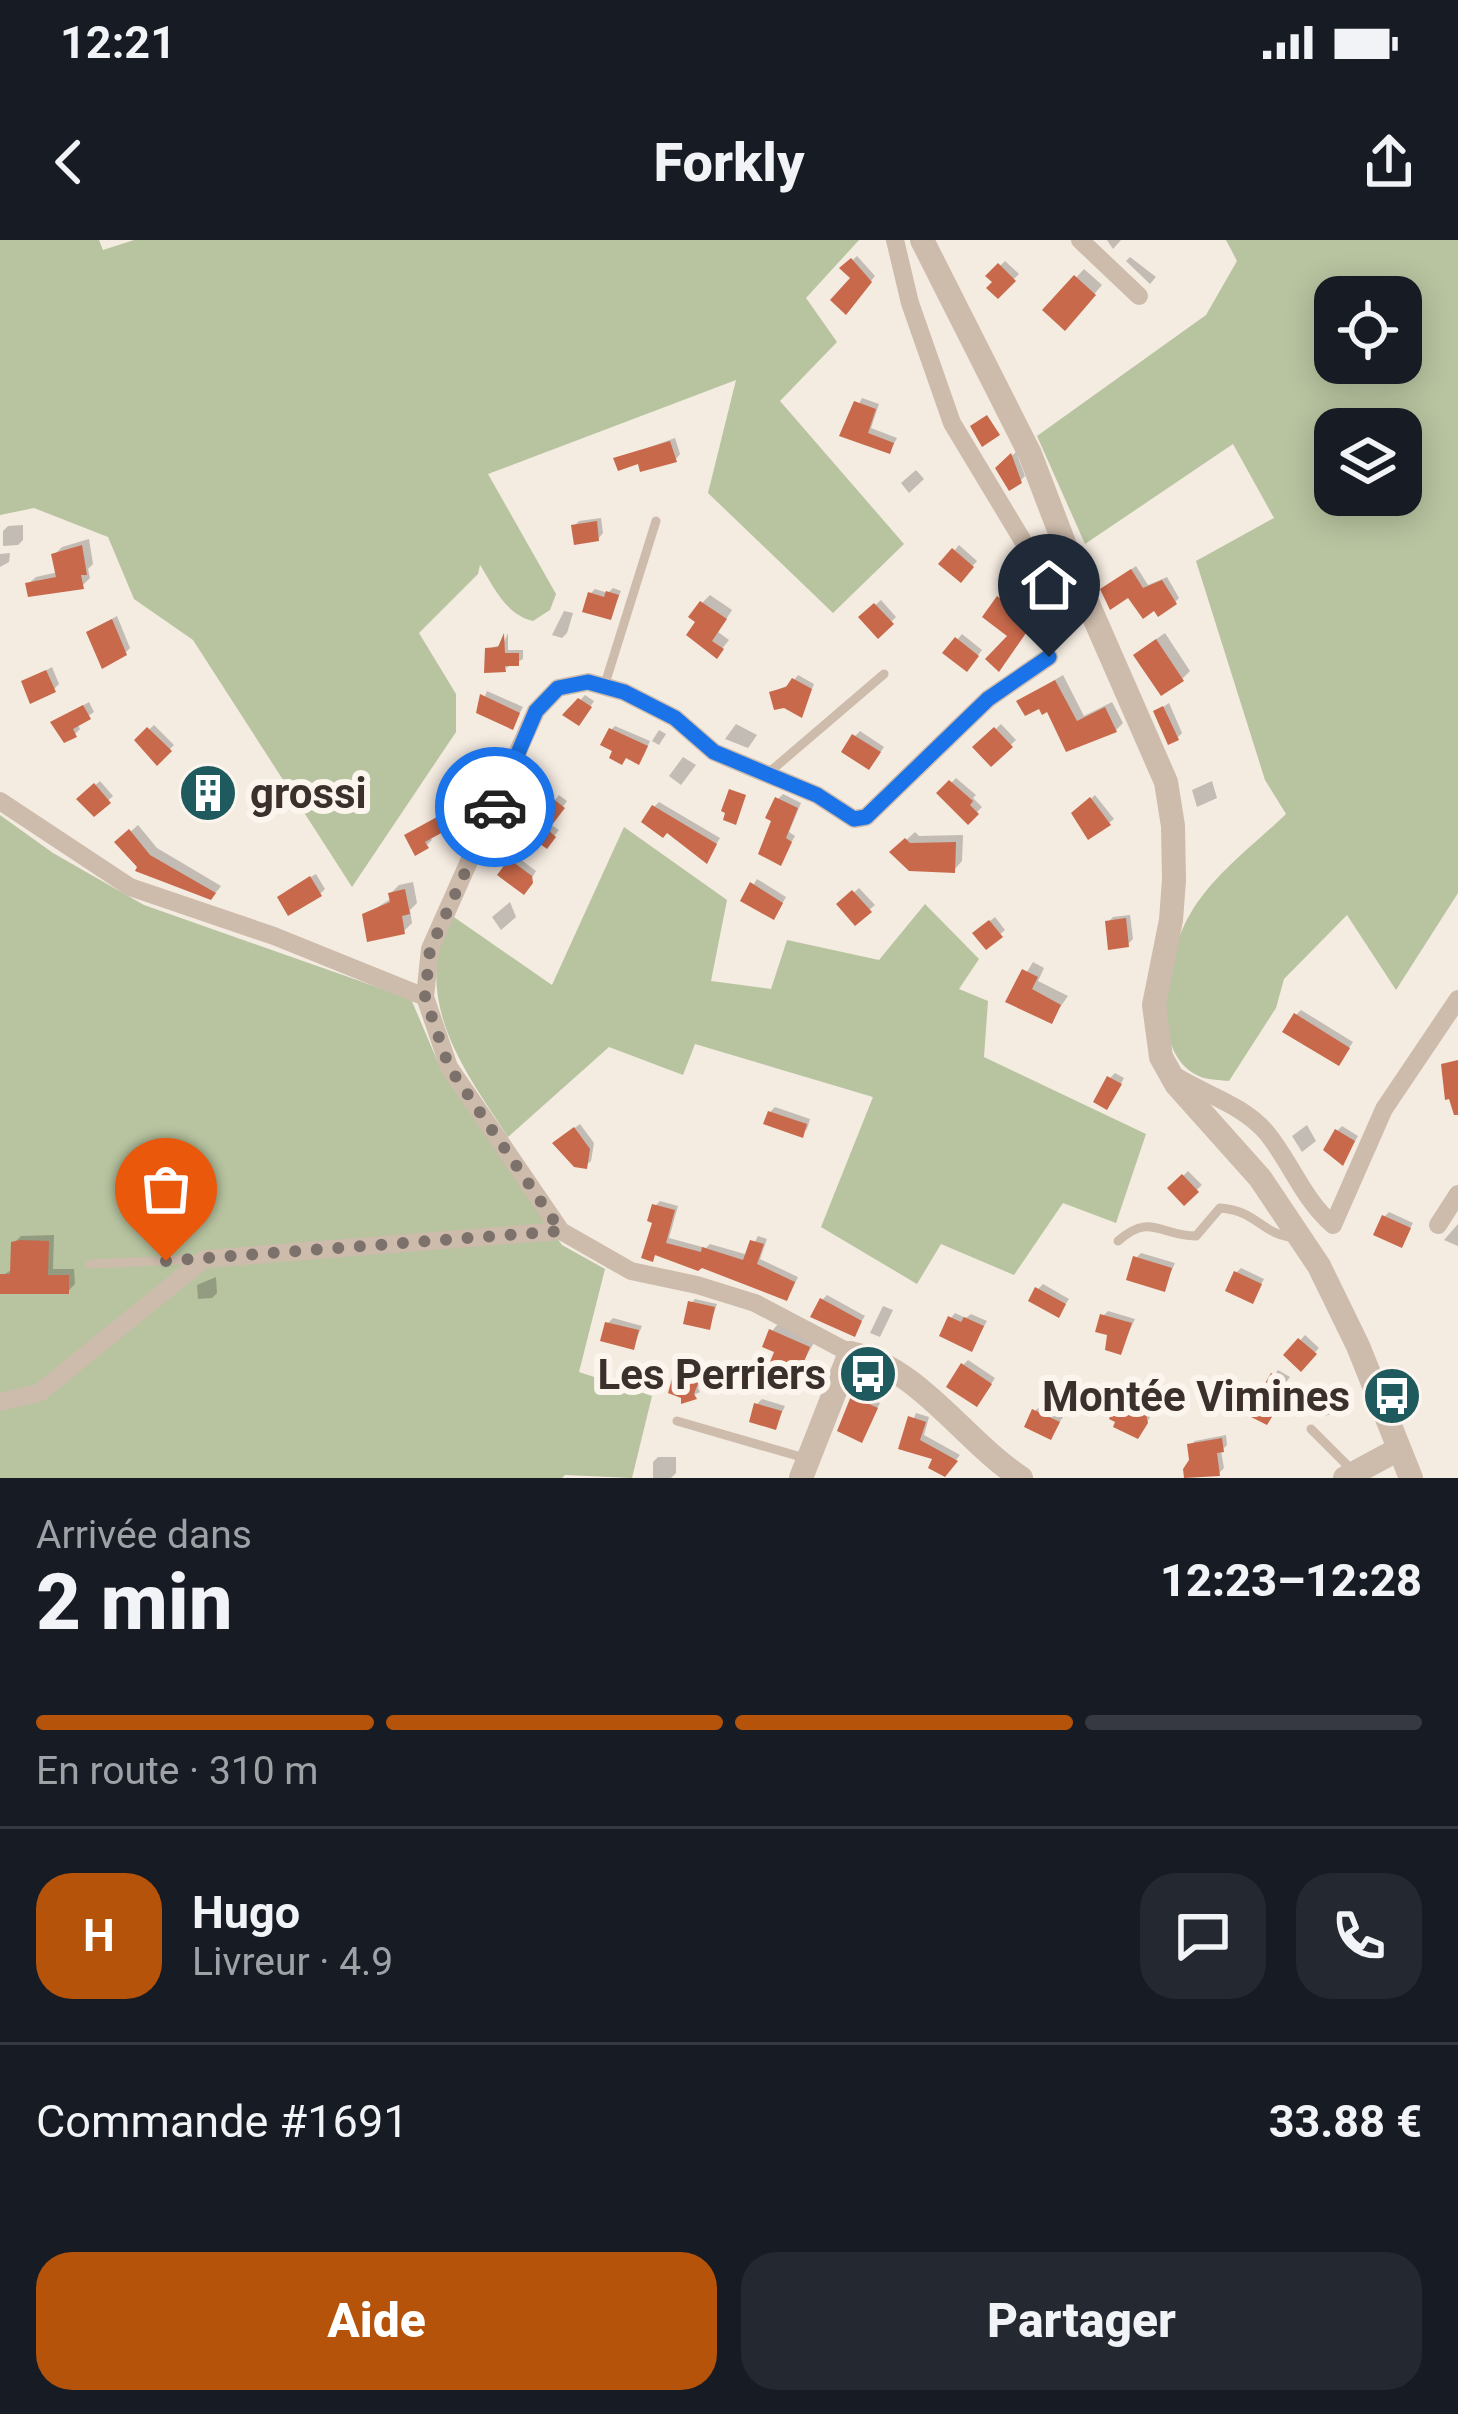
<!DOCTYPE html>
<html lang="fr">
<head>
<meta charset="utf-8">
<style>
  :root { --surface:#171b24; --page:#242831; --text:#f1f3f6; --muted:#9ea1a6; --line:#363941; --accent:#b45309 }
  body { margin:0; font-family:Roboto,sans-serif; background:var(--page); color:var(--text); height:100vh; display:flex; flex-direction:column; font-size:45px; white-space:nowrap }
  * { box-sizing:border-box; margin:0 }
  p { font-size:39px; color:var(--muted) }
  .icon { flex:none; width:66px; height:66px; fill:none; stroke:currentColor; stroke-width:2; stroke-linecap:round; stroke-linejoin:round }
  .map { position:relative; height:1238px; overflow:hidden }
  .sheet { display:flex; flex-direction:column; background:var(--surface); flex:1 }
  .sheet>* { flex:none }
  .controls { position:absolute; left:1314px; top:36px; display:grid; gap:24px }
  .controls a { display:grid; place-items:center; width:108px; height:108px; border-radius:24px; background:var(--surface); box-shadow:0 6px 30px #0003; font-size:60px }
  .pin { position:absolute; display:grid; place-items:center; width:102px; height:102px; color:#fff; margin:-123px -51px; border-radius:50% 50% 50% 0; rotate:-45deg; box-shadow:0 0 12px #0007 }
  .pin .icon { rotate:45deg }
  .courier { position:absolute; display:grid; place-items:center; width:120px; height:120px; margin:-60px; border:9px solid #1a73e8; border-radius:50%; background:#fff; color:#222; box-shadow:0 3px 15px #0007 }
  .head em { font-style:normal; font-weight:800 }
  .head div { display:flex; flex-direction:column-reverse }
  .head { display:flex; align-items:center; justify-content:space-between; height:204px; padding:0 36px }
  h1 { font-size:78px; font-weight:800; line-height:90px }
  .bar { display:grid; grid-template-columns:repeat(4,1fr); gap:18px 12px; align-content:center; height:144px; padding:0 36px }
  .bar i { height:15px; border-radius:9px; background:var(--line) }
  .bar .on { background:var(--accent) }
  .bar p { grid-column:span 4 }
  .line { display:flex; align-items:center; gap:30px; padding:0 36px; border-top:3px solid var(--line) }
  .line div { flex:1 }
  .round { display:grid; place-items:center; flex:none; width:126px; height:126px; border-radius:36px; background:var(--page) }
  .action { display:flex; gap:24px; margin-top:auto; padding:24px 36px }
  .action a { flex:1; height:138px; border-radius:36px; background:var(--accent); color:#fff; font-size:48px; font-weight:800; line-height:138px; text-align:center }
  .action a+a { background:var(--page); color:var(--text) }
  .status { display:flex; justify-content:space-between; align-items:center; height:84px; padding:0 60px; background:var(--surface); direction:ltr }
  .status svg { height:33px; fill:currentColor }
  header { display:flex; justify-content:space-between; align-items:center; height:156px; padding:0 36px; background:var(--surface); font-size:54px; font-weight:800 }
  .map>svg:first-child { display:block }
</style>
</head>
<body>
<div class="status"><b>12:21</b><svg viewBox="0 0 49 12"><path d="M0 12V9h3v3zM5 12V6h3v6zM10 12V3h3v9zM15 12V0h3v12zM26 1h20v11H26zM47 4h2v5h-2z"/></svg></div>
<header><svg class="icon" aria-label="back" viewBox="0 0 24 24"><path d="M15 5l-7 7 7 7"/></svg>Forkly<svg class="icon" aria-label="share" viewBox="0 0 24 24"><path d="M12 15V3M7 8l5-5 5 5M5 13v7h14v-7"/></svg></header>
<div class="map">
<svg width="1458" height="1238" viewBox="0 0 1458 1238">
  <rect width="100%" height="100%" fill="#f4ebe1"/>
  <path fill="#b8c4a0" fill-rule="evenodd" d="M0,0H99L103,10L134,0H859L806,58L837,102L780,161L904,304L833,373L708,253L736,140L488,234L556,354L550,370L533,381C505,374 494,347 480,325L478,334L419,393L456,454V492L352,647L193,400L134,359L108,297L34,268L0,275Z
    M1226,0H1458V653L1396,750L1347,675L1284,739L1276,768L1229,841C1221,840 1209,840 1201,837C1146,815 1166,716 1189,676C1212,635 1253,606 1286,574L1265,540L1196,321L1274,278L1233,204L1085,304L1037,196L1206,75L1237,21ZM1335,57H1401V123H1335ZM1335,189H1401V255H1335Z
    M0,575L53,613L144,665L411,759L440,827L562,1005L605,1029L579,1132L652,1156L632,1238L565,1235L562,1238H0Z
    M624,587L727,660L711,741L771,749L787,700L879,720L925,664L979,719L959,749L988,761L984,817L1146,894L1116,983L1063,963L1014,1035L941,1004L917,1044L821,987L873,857L695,804L683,835L609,807L508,897C474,844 430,788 437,721C439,705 446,689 451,675L552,745Z"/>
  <path fill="#0003" d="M1107,0H1121L1113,9Z
    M857,16L875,36L846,71L854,38L844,28Z
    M1130,17L1156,37L1150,44L1126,21Z
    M1005,21L1019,34L998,55L996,42L990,36Z
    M1084,29L1102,45L1073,79L1047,70Z
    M862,158L879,164L871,188L897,198L890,211L843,194Z
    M675,198L680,214L676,219H617Z
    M1016,212L1025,236L1020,241L998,228Z
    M916,230L924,239L909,253L901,243Z
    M601,278L603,293L598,299L574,286L579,281Z
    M23,285V300L18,305L3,306V291L8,286Z
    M89,299L93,324L88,329L90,338L82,346L28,344L36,337L58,332L54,315L62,307Z
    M959,305L977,321L961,339L943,324Z
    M10,313L9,322L0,327V314Z
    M1136,326L1148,345L1167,337L1179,358L1175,362L1108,345Z
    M613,348L621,351L610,377L590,354L595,349L608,353Z
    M1007,351L1038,375L1006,421L1011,396L1000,358Z
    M710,355L732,370L718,392L729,400L717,415L699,381L702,363Z
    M881,360L896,377L878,395L862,377Z
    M564,371L573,373L567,393L562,398L552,395Z
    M117,376L130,408L125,413L95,388Z
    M508,393V410H523V419L504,429L488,409L503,404Z
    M1165,393L1190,431L1182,439L1145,407Z
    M962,394L982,410L972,423L947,412Z
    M52,427L59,444L54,449L25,442Z
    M798,435L814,444L801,475L772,452L791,444Z
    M1063,435L1084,476L1112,462L1123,483L1116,490L1068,508L1048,468L1020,461Z
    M487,451L523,467L512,487L479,471Z
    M585,455L594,461L583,478L567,475Z
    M89,462L94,472L77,483L80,489L75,494L54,482Z
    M1169,463L1182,493L1177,498L1156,472Z
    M736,484L757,495L748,508L725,499Z
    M1001,484L1016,500L991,523L977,507Z
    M154,485L174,505L157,522L138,500Z
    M615,486L650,501L643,517L611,490Z
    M659,490L666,494L659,505L652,501Z
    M860,491L884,507L874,522L855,496Z
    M683,517L696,525L681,545L669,536Z
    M217,528L228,541L202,564L206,548L201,542Z
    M956,538L976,555L973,558L982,567L968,581L941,553Z
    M100,541L113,556L94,573L80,559Z
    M1212,541L1217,558L1197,567L1192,550Z
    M783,554L801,563L789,592L795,596L780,622L775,579L778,559Z
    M559,555L567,561L550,584L559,590L551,600L528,591Z
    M1095,555L1114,579L1109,583L1075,573Z
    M659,562L720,598L707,620L654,567Z
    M443,574L446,585L429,596L432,600L427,605L413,591Z
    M138,585L157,608L221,646L218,650L211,657L119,602Z
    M915,592L919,596L963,595L962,621L954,630L893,612Z
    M506,594L514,601L500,618L492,612Z
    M516,616L536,631L524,651L501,634Z
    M316,634L325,649L320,654L285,652Z
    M757,639L786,657L778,671L744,660Z
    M413,642L417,663L410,670L412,683L404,691L365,675L392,658L391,653L399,645Z
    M859,648L875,665L855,682L841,664Z
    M510,662L516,677L501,690L492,677Z
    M1130,675L1133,699L1128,704L1108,682L1113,677Z
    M995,677L1005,690L986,706L981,688Z
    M1033,722L1044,728L1038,741L1068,756L1051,780L1009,761Z
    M1301,770L1353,802L1343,817L1296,775Z
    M1115,833L1124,838L1111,862L1110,838Z
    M775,867L810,879L807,889L802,894L770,872Z
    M580,884L594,903L591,921L586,925L560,899Z
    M1307,885L1316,901L1302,912L1292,896Z
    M1342,886L1358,896L1343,922L1337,891Z
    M1188,931L1202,945L1184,962L1171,948Z
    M660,961L678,966L669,998L706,1008L710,1004L748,1015L758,996L767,999L760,1019L798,1037L791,1052L786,1057L701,1024L658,1013L652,1018L655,966Z
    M1389,972L1413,983L1401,1004L1384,977Z
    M1458,984V1006L1444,1000Z
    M54,995L53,1029H74L75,1044L68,1051L3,1035L13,1029L14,1003L21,996Z
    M1141,1013L1175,1023L1164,1048L1136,1018Z
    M1241,1028L1264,1039L1252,1060L1236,1033Z
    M216,1037L217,1053L212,1058L198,1059L197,1045Z
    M1043,1044L1069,1059L1059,1074L1038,1049Z
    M827,1055L865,1076L853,1094L822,1060Z
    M695,1059L717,1064L709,1087L691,1063Z
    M883,1066L893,1070L880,1097L870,1093Z
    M1108,1071L1135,1079L1120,1111L1103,1076Z
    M955,1073L966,1078L971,1074L987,1081L972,1108L951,1078Z
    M613,1078L642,1086L633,1107L608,1083Z
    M779,1083L816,1099L798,1131L778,1110L772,1091Z
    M1305,1095L1319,1108L1301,1128L1287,1115Z
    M684,1118L706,1126L698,1148L700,1152L684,1160L679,1123Z
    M968,1120L995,1138L981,1159L963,1125Z
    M1278,1130L1290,1137L1267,1167L1278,1164L1271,1177L1238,1153L1243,1148L1261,1157Z
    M1131,1142L1138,1145L1134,1152L1147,1163L1151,1176L1141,1191L1127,1146Z
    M858,1153L880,1163L862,1199L854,1157Z
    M1325,1156L1347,1168L1325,1176L1321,1160Z
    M762,1159L785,1166L775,1187L757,1164Z
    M1040,1166L1063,1177L1051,1196L1035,1171Z
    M916,1173L929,1177L924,1195L960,1215L945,1233L937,1218L902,1207Z
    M1226,1195L1227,1205L1221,1211L1224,1228L1219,1233L1192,1221L1190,1205L1195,1201Z
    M658,1217H676V1233L671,1238H653V1222Z"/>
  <path fill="#c8694b" d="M851,18L872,42L846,75L830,60L850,38L839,28Z
    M998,23L1016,41L998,59L986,48L992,42L985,36Z
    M1074,35L1096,55L1065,91L1042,70Z
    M854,161L876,169L868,193L894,203L890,214L839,196Z
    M987,175L1000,195L982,207L970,186Z
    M670,201L677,222L640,232L638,224L618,231L613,218Z
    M1011,213L1022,243L1009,251L995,228Z
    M597,281L599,301L574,305L571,285Z
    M82,305L87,335H81L84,349L28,357L25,343L56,337L51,314Z
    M952,308L974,327L961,343L938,324Z
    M1131,329L1143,348L1162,340L1177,364L1158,377L1154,371L1143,379L1128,358L1110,370L1100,349Z
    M606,351L619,355L611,380L582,372L588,352L604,357Z
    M997,356L1033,383L999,432L985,419L1007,396L982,377Z
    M700,361L727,379L712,401L724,409L717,419L686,395L695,382L688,377Z
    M874,363L894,384L878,399L858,377Z
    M112,379L127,415L102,429L86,392Z
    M504,393L505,413H519V426H505L506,432L484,433L485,408L498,407Z
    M955,397L979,416L967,432L942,413Z
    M1156,399L1184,441L1161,456L1133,415Z
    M46,430L56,452L30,464L21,441Z
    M792,438L812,449L802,478L784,468L774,470L769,452L786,447Z
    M1055,440L1077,481L1105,467L1117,492L1066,512L1047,472L1042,475L1039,469L1025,476L1016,461Z
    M480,454L520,473L513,490L476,473Z
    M578,458L592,467L579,486L562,475Z
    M83,465L91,479L73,489L77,497L64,503L50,482Z
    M1163,466L1179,500L1168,505L1153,471Z
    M147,487L172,511L157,526L134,500Z
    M994,487L1013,507L991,527L972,507Z
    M609,488L648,506L639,525L626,518L622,525L609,518L612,511L600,505Z
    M852,494L881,512L869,530L841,512Z
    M210,530L225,548L202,568L192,557L202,549L196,542Z
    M949,540L973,561L970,565L979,574L968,585L936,553Z
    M94,543L111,563L94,577L76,559Z
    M729,549L746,555L736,585L723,580L725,573L721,571Z
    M775,557L798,568L786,598L792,602L781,626L758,614L771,581L765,578Z
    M1090,557L1111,585L1088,600L1071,573Z
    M552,558L565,568L548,590L556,597L547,609L524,592Z
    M652,565L717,604L707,624L667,593L663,598L641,582Z
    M437,577L443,592L425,602L429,608L415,616L404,595Z
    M129,589L150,615L216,653L211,660L135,631L137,627L114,602Z
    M905,598L910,603L956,602L955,633L909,631L889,612Z
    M509,619L532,636L533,643L524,655L497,635Z
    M310,636L322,656L288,676L277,657Z
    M750,642L783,663L774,680L740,661Z
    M405,649L410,674L402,676L405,694L367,702L362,674L390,662L388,653Z
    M852,650L872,672L855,686L836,664Z
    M1126,678L1129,707L1108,710L1105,681Z
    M989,680L1003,697L986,710L972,693Z
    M1022,729L1038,737L1032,749L1061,765L1052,784L1005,762Z
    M1294,773L1350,808L1339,826L1282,792Z
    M1458,820V875H1454L1449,859L1445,860L1441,824Z
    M1107,836L1122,844L1107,870L1093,862Z
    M768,871L807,884L803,898L763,884Z
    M574,887L590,909L587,929L574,927L552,903Z
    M1335,889L1355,901L1343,926L1323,910Z
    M1182,934L1199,952L1184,966L1167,948Z
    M652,964L675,970L666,1003L701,1012L702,1007L743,1020L750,1000L764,1004L757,1024L795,1042L787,1061L702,1028L698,1031L655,1015L653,1022L641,1018L652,983L647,981Z
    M1382,975L1411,988L1402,1008L1373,995Z
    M20,1000L49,1001L48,1035H69V1054H0V1034H10L11,1002Z
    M1133,1016L1172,1028L1165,1052L1126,1040Z
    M1234,1031L1262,1044L1253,1064L1225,1051Z
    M1035,1047L1066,1064L1059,1078L1028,1061Z
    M820,1058L862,1081L855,1097L810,1077Z
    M688,1061L715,1067L710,1090L683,1084Z
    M1100,1074L1132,1083L1121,1115L1105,1110L1107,1095L1095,1092Z
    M948,1076L961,1082L964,1077L984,1086L972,1112L939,1096Z
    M605,1082L639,1090L634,1110L600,1101Z
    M769,1089L810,1107L799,1134L770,1122L774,1112L762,1107Z
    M1298,1098L1317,1114L1301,1132L1283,1115Z
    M677,1121L703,1131L694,1154L697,1159L681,1164V1158L668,1153Z
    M961,1123L992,1144L977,1167L946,1147Z
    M1271,1133L1288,1143L1268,1169L1278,1167L1267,1185L1229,1166L1236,1152L1255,1161Z
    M1125,1144L1136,1149L1132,1157L1140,1161L1145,1170L1148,1183L1138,1199L1113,1187L1115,1182L1109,1179Z
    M851,1156L878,1168L862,1203L837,1191Z
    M754,1163L782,1171L776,1190L749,1182Z
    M1032,1169L1060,1182L1051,1200L1024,1187Z
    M908,1176L926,1182L920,1200L958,1221L945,1237L928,1228L932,1219L898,1209Z
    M1222,1198L1224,1212L1217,1213L1220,1236L1184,1238L1183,1229L1189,1220L1187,1204Z"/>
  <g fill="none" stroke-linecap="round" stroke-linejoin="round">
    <path stroke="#cdbbac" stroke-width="9" d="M604,447L656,281
      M766,535L884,434
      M1118,1001C1151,972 1160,996 1196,996L1220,968C1259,971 1260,995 1297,998
      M90,1024L199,1019
      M845,1139C865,1146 878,1151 896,1137
      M677,1181L808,1219
      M1311,1189L1351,1229"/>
    <path stroke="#cdbbac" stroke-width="18" d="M895,0L910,63L952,183L1041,331L1082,350
      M1080,0L1139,56
      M0,561L130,647L274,696L425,757
      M1177,837C1206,855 1243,865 1266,892C1291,922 1302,958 1333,985L1384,869L1458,759
      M1438,985L1458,954
      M850,1113L755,1063L697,1045L631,1031L561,991L449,827L425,757L430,709L536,471L558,448L588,442L624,452L675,478L714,512L817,555L854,579L866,577L988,459L1049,417
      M0,1162L39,1153L204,1019L561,991"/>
    <path stroke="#cdbbac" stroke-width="24" d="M922,0L1030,214L1082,350L1166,542L1173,586L1174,640L1171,680L1154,765L1161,817L1176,844L1260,938L1319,1026L1358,1106L1411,1238
      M801,1238L850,1113C919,1127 963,1200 1021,1238
      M1345,1238L1397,1210"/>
  </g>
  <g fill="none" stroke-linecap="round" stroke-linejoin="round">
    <path stroke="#7c716b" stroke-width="12" stroke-dasharray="0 21.6" d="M166,1021L561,991L449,827L425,757L430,709L495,567"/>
    <path stroke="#1a73e8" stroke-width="15" d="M495,567L536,471L558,448L588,442L624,452L675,478L714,512L817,555L854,579L866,577L988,459L1049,417"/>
  </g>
  <defs>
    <symbol id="building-disc" viewBox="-11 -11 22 22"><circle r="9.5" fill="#1f5a5e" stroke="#fbf5ee"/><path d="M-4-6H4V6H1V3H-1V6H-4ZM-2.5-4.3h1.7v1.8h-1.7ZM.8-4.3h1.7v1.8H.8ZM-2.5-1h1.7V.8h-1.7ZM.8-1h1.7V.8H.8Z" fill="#fff"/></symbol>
    <symbol id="bus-disc" viewBox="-11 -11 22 22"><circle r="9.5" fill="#1f5a5e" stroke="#fbf5ee"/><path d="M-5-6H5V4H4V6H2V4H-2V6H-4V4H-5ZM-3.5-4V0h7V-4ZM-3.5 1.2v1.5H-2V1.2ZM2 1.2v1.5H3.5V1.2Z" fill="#fff"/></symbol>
  </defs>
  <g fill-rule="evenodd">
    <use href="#building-disc" x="175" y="520" width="66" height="66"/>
    <use href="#bus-disc" x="835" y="1101" width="66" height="66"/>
    <use href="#bus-disc" x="1359" y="1123" width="66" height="66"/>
  </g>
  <g text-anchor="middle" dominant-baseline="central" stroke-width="12" stroke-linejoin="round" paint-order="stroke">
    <g font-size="42" font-weight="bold" fill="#3b302b" stroke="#fbf5ee" text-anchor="end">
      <text x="250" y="553" text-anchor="start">grossi</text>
      <text x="826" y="1134">Les Perriers</text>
      <text x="1350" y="1156">Montée Vimines</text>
    </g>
  </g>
</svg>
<div class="controls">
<a><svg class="icon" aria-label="locate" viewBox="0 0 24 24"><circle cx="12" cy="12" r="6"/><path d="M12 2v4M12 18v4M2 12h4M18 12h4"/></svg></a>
<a><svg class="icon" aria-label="layers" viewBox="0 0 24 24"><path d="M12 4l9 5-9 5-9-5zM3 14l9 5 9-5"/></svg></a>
</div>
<div class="pin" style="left:166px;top:1021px;background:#ea580c"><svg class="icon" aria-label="bag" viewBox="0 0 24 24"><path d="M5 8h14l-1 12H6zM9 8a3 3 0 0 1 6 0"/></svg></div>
<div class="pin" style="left:1049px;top:417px;background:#1f2937"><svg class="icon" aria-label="home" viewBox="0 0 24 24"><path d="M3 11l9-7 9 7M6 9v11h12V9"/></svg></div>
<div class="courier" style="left:495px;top:567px"><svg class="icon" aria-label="car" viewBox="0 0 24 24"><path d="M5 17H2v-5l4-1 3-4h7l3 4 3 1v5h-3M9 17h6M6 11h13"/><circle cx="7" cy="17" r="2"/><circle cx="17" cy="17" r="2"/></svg></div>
</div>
<section class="sheet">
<div class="head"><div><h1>2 min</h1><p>Arrivée dans</p></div><em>12:23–12:28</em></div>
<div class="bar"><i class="on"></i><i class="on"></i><i class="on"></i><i></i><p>En route · 310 m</p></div>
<div class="line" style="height:216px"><b class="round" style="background:var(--accent);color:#fff">H</b><div><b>Hugo</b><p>Livreur · 4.9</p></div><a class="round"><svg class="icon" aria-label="chat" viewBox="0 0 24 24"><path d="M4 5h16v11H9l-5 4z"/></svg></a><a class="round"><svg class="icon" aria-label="phone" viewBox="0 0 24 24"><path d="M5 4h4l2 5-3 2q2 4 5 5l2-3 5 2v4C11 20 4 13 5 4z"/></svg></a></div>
<div class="line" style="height:156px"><div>Commande #1691</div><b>33.88 €</b></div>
<div class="action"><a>Aide</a><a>Partager</a></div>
</section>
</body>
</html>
